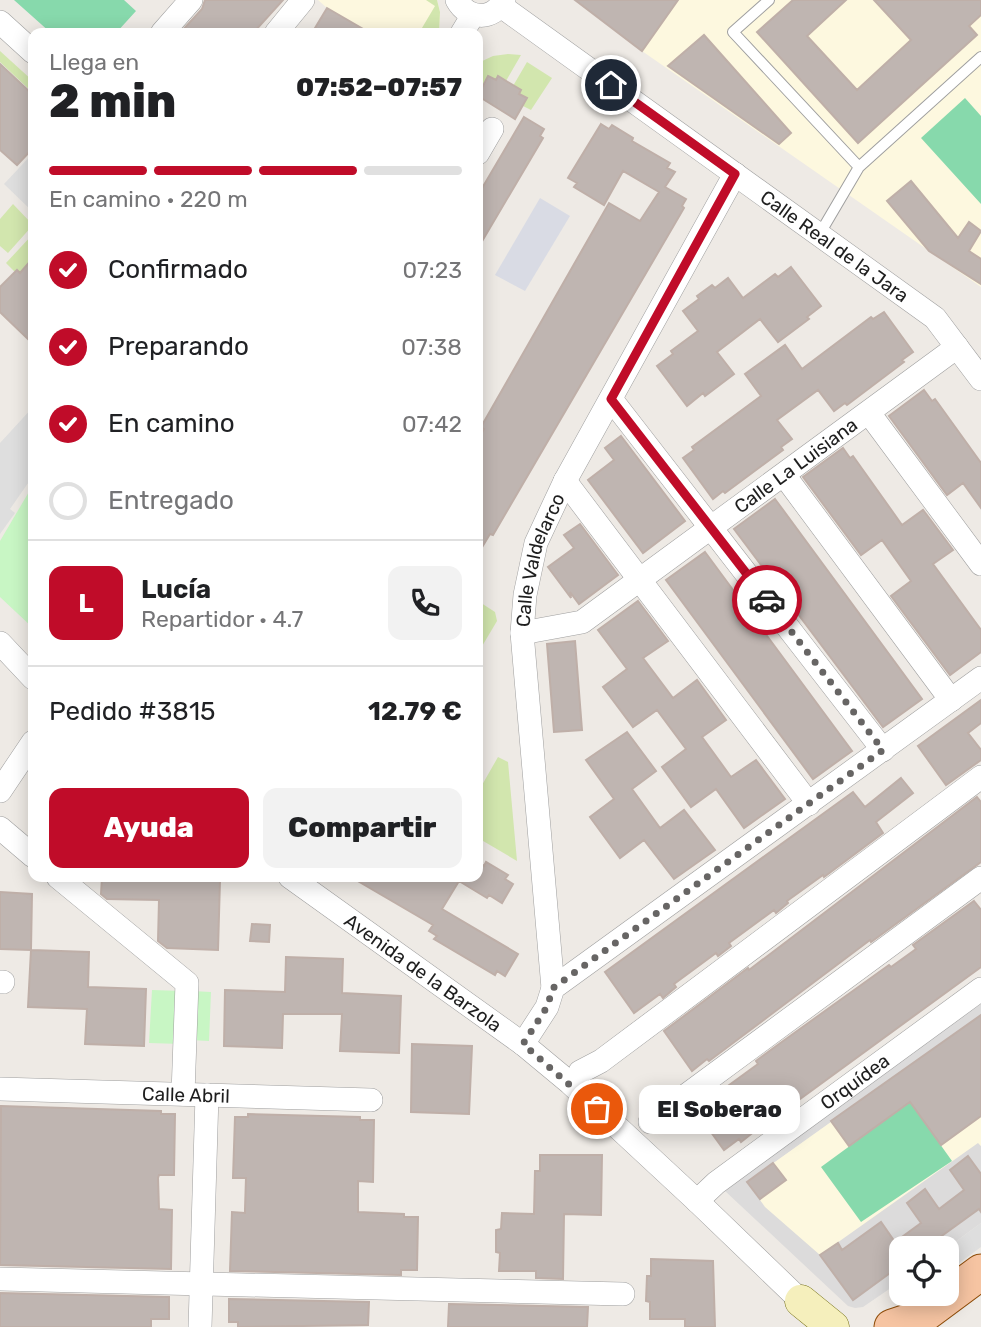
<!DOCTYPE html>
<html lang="es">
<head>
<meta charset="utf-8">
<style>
  :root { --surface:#fff; --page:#f2f2f2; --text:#202124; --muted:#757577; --line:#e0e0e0; --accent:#c00c29 }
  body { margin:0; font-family:Rubik,sans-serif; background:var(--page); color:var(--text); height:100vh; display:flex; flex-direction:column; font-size:26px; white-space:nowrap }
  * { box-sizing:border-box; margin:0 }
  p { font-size:23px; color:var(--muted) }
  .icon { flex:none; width:38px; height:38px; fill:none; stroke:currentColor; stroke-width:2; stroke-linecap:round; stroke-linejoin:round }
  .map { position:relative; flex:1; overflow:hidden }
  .side { position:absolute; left:28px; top:28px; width:455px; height:854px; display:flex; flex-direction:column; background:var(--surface); border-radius:14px; box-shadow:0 4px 18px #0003 }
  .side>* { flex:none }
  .buttons { position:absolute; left:889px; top:1236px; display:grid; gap:14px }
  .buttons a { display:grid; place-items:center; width:70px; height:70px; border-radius:14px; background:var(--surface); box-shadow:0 4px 18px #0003; font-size:35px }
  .pin { position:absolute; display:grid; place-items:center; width:60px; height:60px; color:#fff; margin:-30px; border:4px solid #fff; border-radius:50%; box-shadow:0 2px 7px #0007 }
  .courier { position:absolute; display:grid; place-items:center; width:70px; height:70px; margin:-35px; border:5px solid #c00c29; border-radius:50%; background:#fff; color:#222; box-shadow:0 2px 9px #0007 }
  .bubble { position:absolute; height:49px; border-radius:14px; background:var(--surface); box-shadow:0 4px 18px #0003; font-size:23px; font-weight:800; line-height:49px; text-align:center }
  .summary em { font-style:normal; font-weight:800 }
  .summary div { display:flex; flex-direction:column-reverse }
  .summary { display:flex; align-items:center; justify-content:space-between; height:119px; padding:0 21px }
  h1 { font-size:46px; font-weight:800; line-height:52px }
  .bar { display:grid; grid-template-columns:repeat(4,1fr); gap:10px 7px; align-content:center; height:84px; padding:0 21px }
  .bar i { height:9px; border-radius:5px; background:var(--line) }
  .bar .on { background:var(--accent) }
  .bar p { grid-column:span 4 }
  .line { display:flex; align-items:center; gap:18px; padding:0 21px; border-top:2px solid var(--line) }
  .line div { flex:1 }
  .round { display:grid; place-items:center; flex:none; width:74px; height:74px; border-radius:14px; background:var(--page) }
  ol { padding:0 21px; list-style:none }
  li { display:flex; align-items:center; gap:21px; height:77px }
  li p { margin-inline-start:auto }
  li .icon { padding:7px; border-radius:50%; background:var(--accent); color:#fff; stroke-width:4 }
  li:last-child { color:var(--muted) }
  li i { width:38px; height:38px; border:4px solid var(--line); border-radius:50% }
  .action { display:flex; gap:14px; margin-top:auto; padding:14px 21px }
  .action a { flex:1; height:80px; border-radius:14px; background:var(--accent); color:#fff; font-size:28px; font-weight:800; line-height:80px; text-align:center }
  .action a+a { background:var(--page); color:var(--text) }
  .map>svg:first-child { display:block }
</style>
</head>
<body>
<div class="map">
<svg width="981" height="1327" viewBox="0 0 981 1327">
  <rect width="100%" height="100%" fill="#eeeae5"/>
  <path fill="#dcdbdb" d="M981,997V1015L747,1182L978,1142L981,1146V1223L947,1248H901V1281L863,1307L855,1308L848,1306L725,1191Z"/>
  <path fill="#fdf8df" d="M318,0H437L440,12L439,33H312L327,8Z
    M678,0H981V287L642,51Z
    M981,1015V1146L978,1143L820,1255L765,1207L747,1182Z"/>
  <path fill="#d2e6ae" d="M426,0H437L440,12L439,33H419L435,6Z
    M0,51L33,81V93L0,62Z
    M508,54L521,55L506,81L498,77L496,80L488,76L478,93V63L493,56Z
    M527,62L552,78L531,110L523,106L513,86Z
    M13,204L33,225L8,253L0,246V219Z
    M33,234V258L20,272L17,270L15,272L6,263Z
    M478,601L495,612L497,621L478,653Z
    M498,757L508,762L517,861L478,838V792Z"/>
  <path fill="#c8f6c4" d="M33,485V628L0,597V541Z
    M152,990L183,991L181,1044L149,1043Z
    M192,991L211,992L209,1041L190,1040Z"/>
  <path fill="#87d9ac" d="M14,0H124L136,11L116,33H51Z
    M965,98L981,116V204L921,138Z
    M910,1102L952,1161L861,1222L821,1167Z"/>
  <path fill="#dedede" d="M33,153V212L4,184Z
    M33,407V476L10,509L15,513L0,534V443Z
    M981,1223V1247L947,1272V1248Z"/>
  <path fill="#d9dbe4" d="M540,198L570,216L525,291L495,275Z"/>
  <path fill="#bfb5b1" stroke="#bfafa8" stroke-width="2" d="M205,0H283L253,33H180L202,9Z
    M575,0H678L642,51Z
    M793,0H846L807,36L857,90L911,40L874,0H981V15L969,26L977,35L858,143L757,32Z
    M327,8L370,33H312Z
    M704,35L791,133L779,144L668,66Z
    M0,64L33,95V148L17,165L0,150Z
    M488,76L496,80L498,76L521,90L519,94L527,98L515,119L478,96Z
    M524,117L544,129L540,136L543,138L478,248V195Z
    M601,124L609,129L612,125L633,138L632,141L670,163L667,168L675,172L665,187L686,199L682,206L684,208L493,535L490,534L478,554V439L484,429L481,427L609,203L640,221L659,192L623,171L604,205L574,187L577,183L568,178Z
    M911,181L958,238L969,222L981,231L969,251L981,259V284L929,251L887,201Z
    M33,258V344L0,312V287L17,270L20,273Z
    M791,267L821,306L807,317L809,319L778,342L760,319L717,352L734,374L705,396L703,393L687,406L657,366L673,354L671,351L698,331L683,311L699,299L697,296L712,285L715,288L728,278L743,298L775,274L778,277Z
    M884,312L913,352L902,360L904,362L847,405L845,403L834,411L818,390L777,420L792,439L781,447L783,450L725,493L723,491L713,499L683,458L694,450L692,447L761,396L745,374L785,345L802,369L871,317L873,319Z
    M924,390L932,401L935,399L981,463V508L963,483L947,495L889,416Z
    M621,436L685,521L643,553L588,480L614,460L605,448Z
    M843,448L850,458L853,456L902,525L923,510L953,550L933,564L981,630V652L950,675L891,596L911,581L882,540L861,555L803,477Z
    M775,499L922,699L883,727L734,529Z
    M580,524L618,575L579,604L570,592L571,598L548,567L574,548L564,535Z
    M705,552L852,751L813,779L666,580Z
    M638,601L668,641L643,658L673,698L697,680L726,720L702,737L731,777L756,760L785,799L744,828L716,789L691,807L662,767L686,749L657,710L633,727L603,687L627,669L598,630Z
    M575,641L582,730L554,732L547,644Z
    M981,700V723L968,733L981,750V760L946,785L918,746Z
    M627,732L656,771L632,789L660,828L684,810L715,850L674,879L644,840L620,858L590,817L614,799L586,760Z
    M901,778L913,793L876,822L883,833L824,877L823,875L787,901L788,903L776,913L774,910L729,943L731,946L718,956L716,953L674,984L676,987L663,998L660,994L634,1013L605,972L853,792L865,807Z
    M977,797L981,802V862L871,942L870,940L709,1061L707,1059L692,1071L664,1031L748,968L749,970Z
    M478,862L484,866L486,862L508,875L505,879L513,884L502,903L489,895L487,898L459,881L442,909L518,954L505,976L497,971L495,975L434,939L437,936L429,931L433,925L351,877H478Z
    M102,877L220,880L218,950L167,948L158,941L159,900L107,899L101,894Z
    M0,892L32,894L31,950L0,949Z
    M974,901L981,910V967L789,1107L787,1104L782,1108L781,1107L754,1127L756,1130L741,1142L739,1139L724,1150L695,1110L758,1064L756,1061L779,1044L889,965L891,967L916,949L913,945Z
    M252,924L270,925L269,942L250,941Z
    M31,950L89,952L88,987L146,989L144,1046L85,1044L87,1009L28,1007Z
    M286,957L343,959L342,993L401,996L399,1053L340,1051L342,1014H283L282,1048L224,1046L225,990L285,992Z
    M981,1015V1116L941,1145L910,1102L849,1146L831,1121Z
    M412,1044L472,1046L469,1114L411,1112Z
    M1,1106L161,1111V1114H175L174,1175H159L158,1178L159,1209L172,1210L171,1269L0,1265Z
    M248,1114L360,1117V1120H374L373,1182L358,1181V1212L404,1214V1217H418L417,1270H401V1275L230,1271L232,1212L245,1213V1209L246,1178H233L235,1117H248Z
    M540,1155H602L601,1215L564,1214L563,1279L536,1278V1271H499L500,1253L496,1252V1230L501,1229L502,1213L534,1214L535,1171H540Z
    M968,1156L981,1174V1212L979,1209L925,1248H900L901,1265L853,1300L820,1255L838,1243L842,1250L881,1222L895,1242L921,1223L907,1203L925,1189L939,1209L964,1190L950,1170Z
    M773,1163L786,1180L760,1199L747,1182Z
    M651,1259L713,1261L715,1327H685V1319H650V1302L646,1301L647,1276H651Z
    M0,1293L169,1297V1319H151V1327H0Z
    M229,1299L369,1302L368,1325L238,1327V1322H229Z
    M449,1304L588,1307L587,1327H448Z"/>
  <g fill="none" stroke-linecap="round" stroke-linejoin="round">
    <defs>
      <path id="lane" d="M769,0L733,32L859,167
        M819,235L859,167L981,57"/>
      <g id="street">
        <path d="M457,0C468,20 493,21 504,0"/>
        <path id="s1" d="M501,6L935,318L981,379"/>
        <path d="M0,22L33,52"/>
        <path d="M162,33L191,0"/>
        <path d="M276,33L303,0"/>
        <path d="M462,33L473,15"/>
        <path d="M478,153L492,129"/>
        <path d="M611,399L883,750"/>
        <path d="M869,413L981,564"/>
        <path d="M784,475L951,700"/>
        <path d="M565,481L809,804"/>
        <path id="s2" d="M522,633L582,622L957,347"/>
        <path d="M0,643L33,678"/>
        <path d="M0,791L33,742"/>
        <path d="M0,828L33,856"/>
        <path d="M58,877L187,983L183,1094"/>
        <path id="s3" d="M290,877L523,1044L570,1083L697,1201L801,1301"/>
        <path d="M0,982H3"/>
        <path id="s4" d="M553,988L522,633L525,595L536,543L565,481L735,174"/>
        <path d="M523,1044L547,1007L553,988L981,678"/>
        <path d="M580,1072L601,1061L981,777"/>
        <path id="s5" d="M0,1089L371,1100"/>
        <path d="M650,1122L981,878"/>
        <path id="s6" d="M697,1201L716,1183L981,989"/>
        <path d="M0,1279L623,1294"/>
        <path d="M200,1327L207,1095"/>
      </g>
      <path id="secondary" d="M801,1301L833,1327"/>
      <path id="primary" d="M892,1327L919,1318L981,1272"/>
    </defs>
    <use href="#lane" stroke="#9f9f9f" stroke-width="12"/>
    <use href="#street" stroke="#9f9f9f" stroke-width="24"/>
    <use href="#secondary" stroke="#6f6a0c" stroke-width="33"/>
    <use href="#primary" stroke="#8f4d09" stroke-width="37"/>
    <use href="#lane" stroke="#fff" stroke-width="10"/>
    <use href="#street" stroke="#fff" stroke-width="23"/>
    <use href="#secondary" stroke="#f5efbc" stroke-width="32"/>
    <use href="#primary" stroke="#f6c4a2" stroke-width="35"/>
  </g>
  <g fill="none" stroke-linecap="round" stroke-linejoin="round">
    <path stroke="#676564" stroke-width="7" stroke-dasharray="0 12.6" d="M597,1109L523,1044L547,1007L553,988L883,750L767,600"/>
    <path stroke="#c00c29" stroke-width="9" d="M611,85L735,174L611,399L767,600"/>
  </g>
  <g text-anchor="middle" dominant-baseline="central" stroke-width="6" stroke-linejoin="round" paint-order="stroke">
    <g font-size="19" fill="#1e1e1e" stroke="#fff">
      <text stroke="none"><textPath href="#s1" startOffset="411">Calle Real de la Jara</textPath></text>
      <text stroke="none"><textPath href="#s2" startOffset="326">Calle La Luisiana</textPath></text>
      <text stroke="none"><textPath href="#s4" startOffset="432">Calle Valdelarco</textPath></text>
      <text stroke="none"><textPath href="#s3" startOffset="164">Avenida de la Barzola</textPath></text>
      <text stroke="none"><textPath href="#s6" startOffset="198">Orquídea</textPath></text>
      <text stroke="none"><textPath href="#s5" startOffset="186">Calle Abril</textPath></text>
    </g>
  </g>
</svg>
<div class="buttons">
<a><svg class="icon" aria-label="locate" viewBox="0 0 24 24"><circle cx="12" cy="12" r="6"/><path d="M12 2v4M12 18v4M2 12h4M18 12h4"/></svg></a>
</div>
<div class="pin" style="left:597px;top:1109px;background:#ea580c"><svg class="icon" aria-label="bag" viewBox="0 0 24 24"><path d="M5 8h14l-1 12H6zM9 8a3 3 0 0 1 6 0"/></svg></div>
<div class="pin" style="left:611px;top:85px;background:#1f2937"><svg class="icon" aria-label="home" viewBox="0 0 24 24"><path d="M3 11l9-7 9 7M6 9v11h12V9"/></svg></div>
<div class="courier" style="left:767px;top:600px"><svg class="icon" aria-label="car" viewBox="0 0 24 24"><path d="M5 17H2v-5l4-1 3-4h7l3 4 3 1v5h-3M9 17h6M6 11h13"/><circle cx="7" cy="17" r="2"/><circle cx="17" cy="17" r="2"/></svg></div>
<div class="bubble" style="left:639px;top:1085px;width:161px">El Soberao</div>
<section class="side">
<div class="summary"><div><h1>2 min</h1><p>Llega en</p></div><em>07:52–07:57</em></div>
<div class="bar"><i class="on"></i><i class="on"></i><i class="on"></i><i></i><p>En camino · 220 m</p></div>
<ol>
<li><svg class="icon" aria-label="check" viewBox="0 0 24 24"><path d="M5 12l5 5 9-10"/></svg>Confirmado<p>07:23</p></li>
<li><svg class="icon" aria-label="check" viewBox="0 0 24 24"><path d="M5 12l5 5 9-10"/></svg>Preparando<p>07:38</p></li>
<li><svg class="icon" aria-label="check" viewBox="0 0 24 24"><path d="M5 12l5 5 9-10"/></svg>En camino<p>07:42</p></li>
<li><i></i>Entregado</li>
</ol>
<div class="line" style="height:126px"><b class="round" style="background:var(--accent);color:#fff">L</b><div><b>Lucía</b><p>Repartidor · 4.7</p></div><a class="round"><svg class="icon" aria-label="phone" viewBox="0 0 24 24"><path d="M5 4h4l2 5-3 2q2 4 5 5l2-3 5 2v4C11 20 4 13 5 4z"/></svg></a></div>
<div class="line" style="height:91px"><div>Pedido #3815</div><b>12.79 €</b></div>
<div class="action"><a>Ayuda</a><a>Compartir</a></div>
</section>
</div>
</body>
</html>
